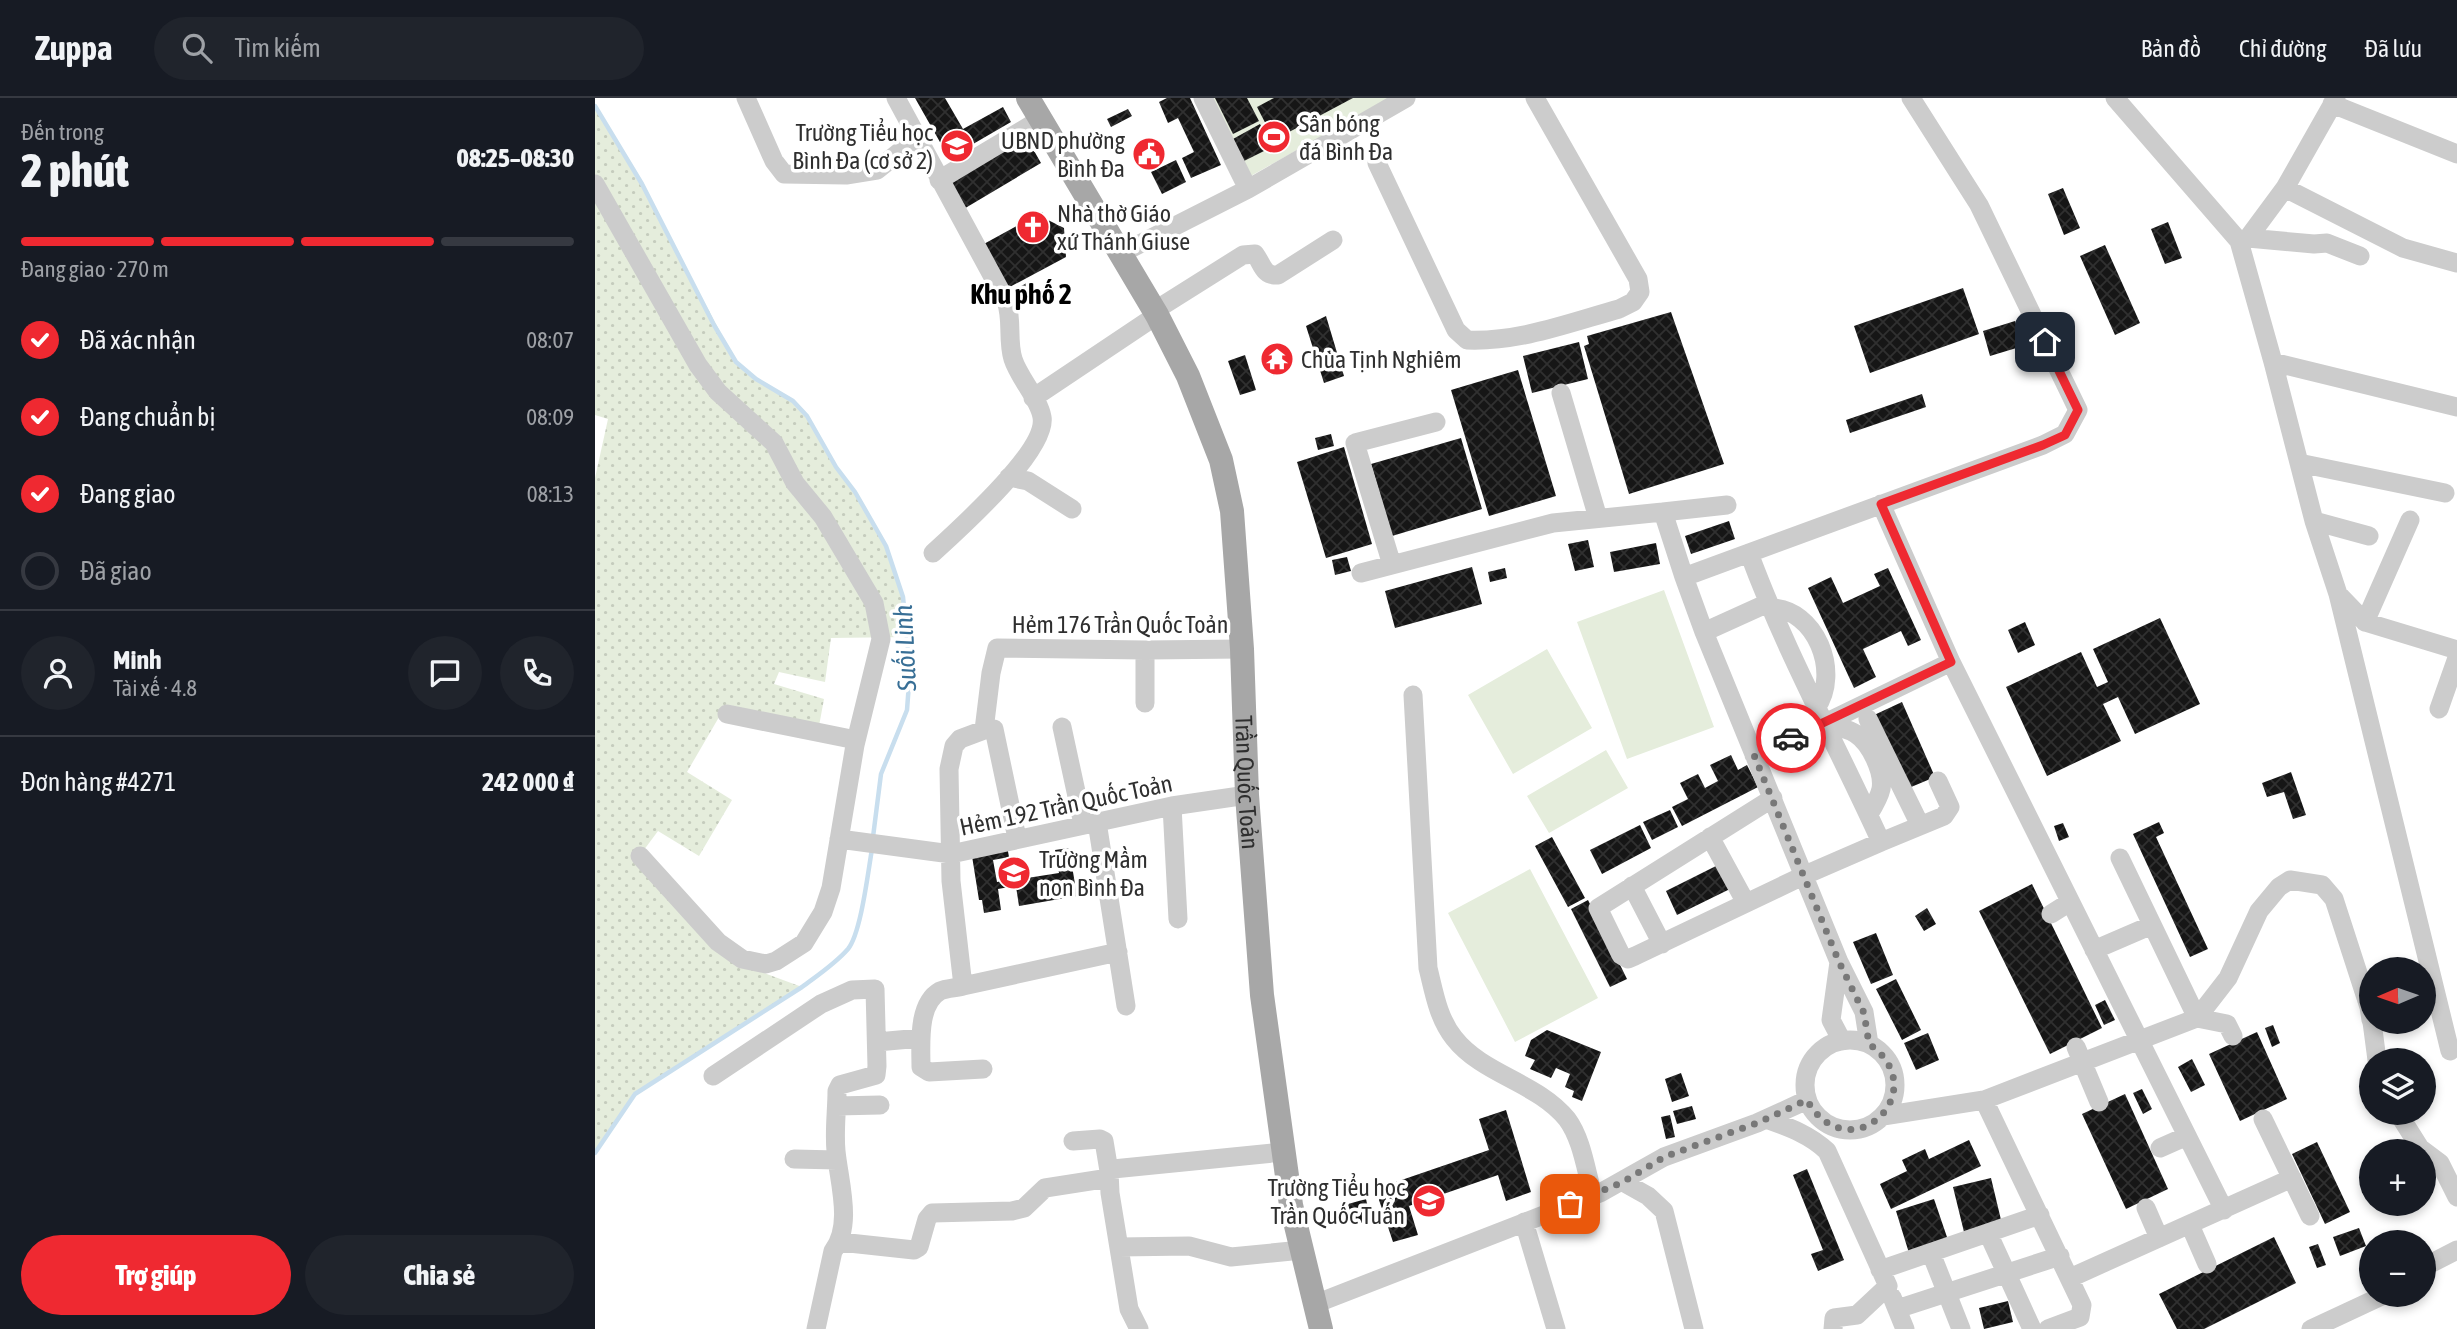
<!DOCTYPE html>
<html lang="vi">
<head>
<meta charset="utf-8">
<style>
  :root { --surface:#171b24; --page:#20242c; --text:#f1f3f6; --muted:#9ea1a6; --line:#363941; --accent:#ef2931 }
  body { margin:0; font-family:"Asap Condensed",sans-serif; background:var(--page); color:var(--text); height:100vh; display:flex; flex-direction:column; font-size:26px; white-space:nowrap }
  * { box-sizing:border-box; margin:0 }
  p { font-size:23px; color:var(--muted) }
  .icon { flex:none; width:38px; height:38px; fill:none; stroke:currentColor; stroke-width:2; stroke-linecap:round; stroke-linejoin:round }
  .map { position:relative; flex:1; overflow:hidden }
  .sheet { display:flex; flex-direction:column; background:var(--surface); width:595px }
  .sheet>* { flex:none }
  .needle { width:46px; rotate:268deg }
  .buttons { position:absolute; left:1764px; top:859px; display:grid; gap:14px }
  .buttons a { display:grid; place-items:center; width:77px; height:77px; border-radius:50%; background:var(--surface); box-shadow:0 4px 10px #0003; font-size:35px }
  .pin { position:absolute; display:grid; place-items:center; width:60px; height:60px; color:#fff; margin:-30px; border-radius:14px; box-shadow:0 4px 10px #0006 }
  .courier { position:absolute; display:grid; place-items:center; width:70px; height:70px; margin:-35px; border:5px solid #ef2931; border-radius:50%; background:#fff; color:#222; box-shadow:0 2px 9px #0007 }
  .head em { font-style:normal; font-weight:800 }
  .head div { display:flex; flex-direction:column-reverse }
  .head { display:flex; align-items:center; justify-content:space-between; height:119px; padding:0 21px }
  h1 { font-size:46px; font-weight:800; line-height:52px }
  .bar { display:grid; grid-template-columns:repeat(4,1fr); gap:10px 7px; align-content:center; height:84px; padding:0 21px }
  .bar i { height:9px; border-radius:5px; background:var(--line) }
  .bar .current { background:var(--accent) }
  .bar p { grid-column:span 4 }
  .line { display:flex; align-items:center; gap:18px; padding:0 21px; border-top:2px solid var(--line) }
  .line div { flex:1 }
  .round { display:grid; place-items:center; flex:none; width:74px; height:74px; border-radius:37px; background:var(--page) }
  ol { padding:0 21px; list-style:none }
  li { display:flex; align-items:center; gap:21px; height:77px }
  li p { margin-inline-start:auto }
  li .icon { padding:7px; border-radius:50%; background:var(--accent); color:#fff; stroke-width:4 }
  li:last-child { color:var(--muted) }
  li i { width:38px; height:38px; border:4px solid var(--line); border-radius:50% }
  .cta { display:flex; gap:14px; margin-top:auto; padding:14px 21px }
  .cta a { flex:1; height:80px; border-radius:42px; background:var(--accent); color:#fff; font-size:28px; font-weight:800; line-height:80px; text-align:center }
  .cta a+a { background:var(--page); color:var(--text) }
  header { display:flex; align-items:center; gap:42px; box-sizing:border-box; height:98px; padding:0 35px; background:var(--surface); border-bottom:2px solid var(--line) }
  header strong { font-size:33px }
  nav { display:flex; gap:38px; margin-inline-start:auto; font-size:24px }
  .search { width:490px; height:63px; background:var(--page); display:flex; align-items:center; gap:18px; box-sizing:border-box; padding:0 24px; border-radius:38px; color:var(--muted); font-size:26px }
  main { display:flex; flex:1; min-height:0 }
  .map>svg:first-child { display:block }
</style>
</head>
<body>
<header>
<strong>Zuppa</strong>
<div class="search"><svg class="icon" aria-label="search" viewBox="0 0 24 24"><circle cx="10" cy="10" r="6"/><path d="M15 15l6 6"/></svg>Tìm kiếm</div>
<nav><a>Bản đồ</a><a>Chỉ đường</a><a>Đã lưu</a></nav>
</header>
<main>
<section class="sheet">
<div class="head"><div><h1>2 phút</h1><p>Đến trong</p></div><em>08:25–08:30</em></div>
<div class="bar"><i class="current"></i><i class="current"></i><i class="current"></i><i></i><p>Đang giao · 270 m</p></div>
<ol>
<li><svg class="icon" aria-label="check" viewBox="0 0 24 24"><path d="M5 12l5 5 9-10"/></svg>Đã xác nhận<p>08:07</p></li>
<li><svg class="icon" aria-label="check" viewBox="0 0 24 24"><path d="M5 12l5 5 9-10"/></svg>Đang chuẩn bị<p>08:09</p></li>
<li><svg class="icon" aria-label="check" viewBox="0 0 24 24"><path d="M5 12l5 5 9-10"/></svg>Đang giao<p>08:13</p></li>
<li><i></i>Đã giao</li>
</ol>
<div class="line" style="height:126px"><a class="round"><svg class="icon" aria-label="person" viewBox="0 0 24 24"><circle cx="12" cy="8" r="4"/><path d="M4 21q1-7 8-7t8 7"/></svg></a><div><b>Minh</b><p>Tài xế · 4.8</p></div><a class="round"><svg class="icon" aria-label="chat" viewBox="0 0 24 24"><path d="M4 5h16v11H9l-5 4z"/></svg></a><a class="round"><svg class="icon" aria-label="phone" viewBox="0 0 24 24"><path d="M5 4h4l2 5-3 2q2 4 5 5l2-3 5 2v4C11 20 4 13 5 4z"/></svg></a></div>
<div class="line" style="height:91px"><div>Đơn hàng #4271</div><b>242 000 ₫</b></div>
<div class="cta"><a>Trợ giúp</a><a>Chia sẻ</a></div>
</section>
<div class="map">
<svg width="1862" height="1231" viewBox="0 0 1862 1231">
  <defs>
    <pattern id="grass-dots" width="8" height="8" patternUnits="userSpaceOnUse" patternTransform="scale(1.75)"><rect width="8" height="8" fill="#e5eddc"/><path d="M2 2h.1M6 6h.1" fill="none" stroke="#c5ccbd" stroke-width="1.8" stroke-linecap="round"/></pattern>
    <pattern id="building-cross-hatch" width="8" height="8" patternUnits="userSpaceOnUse" patternTransform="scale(1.75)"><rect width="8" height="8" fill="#161616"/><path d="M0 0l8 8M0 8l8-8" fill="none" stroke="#303030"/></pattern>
  </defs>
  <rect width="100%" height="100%" fill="#fff"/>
  <path fill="url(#grass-dots)" d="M0,8L47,86L141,264L161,281L198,303L212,318L241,369L260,394L291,448L308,499L312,539L236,540L230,584L184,574L179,586L229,601L224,628L127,614L92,674L137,702L104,758L63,733L43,760L145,866L207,889L40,996L0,1055V380L13,321L0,317Z"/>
  <path fill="#e5eddc" d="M615,0H794L654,79Z
    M1069,492L1119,629L1032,661L982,524Z
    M952,551L997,630L918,676L873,597Z
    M1011,652L1033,690L954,735L932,698Z
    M935,771L1003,900L920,944L853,815Z"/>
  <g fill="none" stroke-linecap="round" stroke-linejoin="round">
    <path stroke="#c8deee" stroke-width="4.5" d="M0,8L47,86L119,227L141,264L161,281L198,303L212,318L241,369L260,394L291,448L308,499L315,572L312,612L286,676L278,739
      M0,1055L40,996L207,889C223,877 240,866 253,851C266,835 273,774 277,751"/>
  </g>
  <path fill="url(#building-cross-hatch)" d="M320,0H350L368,31L408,9L416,24L354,60Z
    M572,0H595L626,67L596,80L587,60L599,54L583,20L573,25L564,4Z
    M620,0H652L664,23L638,36Z
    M679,0H758L679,42L662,9Z
    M533,11L537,18L516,29L512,21Z
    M665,26L677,49L649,63L638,41Z
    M430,37L446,65L367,112L351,84Z
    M581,62L591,84L567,96L556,74Z
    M1468,90L1485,130L1469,137L1453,96Z
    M447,114L451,121L469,130L471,159L411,191L387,147Z
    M1573,124L1587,160L1570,166L1556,131Z
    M1510,147L1545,225L1520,237L1485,158Z
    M437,182L444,196L420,210L414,195Z
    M1368,190L1384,236L1275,275L1259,228Z
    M1076,214L1129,366L1034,396L989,248L994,246L992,238Z
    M731,218L749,278L729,285L711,228Z
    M1420,223L1428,248L1395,258L1388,233Z
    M984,244L993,281L937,295L928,258Z
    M650,257L661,292L645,297L633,263Z
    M923,272L961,398L894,418L856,292Z
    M1327,296L1331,309L1255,335L1251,322Z
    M736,336L739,348L723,352L720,340Z
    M866,340L887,411L797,438L776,366Z
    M749,349L777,446L731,460L702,364Z
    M1134,423L1140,441L1096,456L1090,438Z
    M993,442L999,469L980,473L973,446Z
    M1061,445L1065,466L1019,474L1015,454Z
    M752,459L756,473L740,477L737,462Z
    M877,469L887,506L800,530L790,493Z
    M910,470L912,480L895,484L893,474Z
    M1293,470L1326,542L1313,548L1306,533L1268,551L1281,579L1259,590L1213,490L1236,479L1248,505L1285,488L1279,476Z
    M1565,520L1605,606L1540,636L1523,599L1508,606L1526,643L1452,678L1411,589L1486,554L1502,589L1513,584L1498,551Z
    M1430,524L1440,547L1423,555L1413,532Z
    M1307,604L1340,679L1309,692L1277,618Z
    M1136,657L1143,672L1152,667L1163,689L1087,728L1077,709L1093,701L1085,685L1103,676L1110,690L1123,683L1115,667Z
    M1696,674L1711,717L1698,721L1689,694L1672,699L1667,685Z
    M1075,712L1083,729L1057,742L1048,724Z
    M1564,724L1569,735L1561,739L1613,851L1595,859L1538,736Z
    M1468,725L1474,739L1464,743L1459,728Z
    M1045,727L1056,750L1007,776L995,752Z
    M957,739L990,800L973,809L940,748Z
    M412,748L414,759L398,762L402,784L413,782L414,789L403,791L406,812L389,815L387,802H384L377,758Z
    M474,750L482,798L424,808L420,782L464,775L460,752Z
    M1123,767L1135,791L1082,817L1071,793Z
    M1437,786L1507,930L1455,956L1384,813Z
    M993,802L1032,881L1015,889L976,811Z
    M1332,810L1341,826L1329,833L1320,818Z
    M1281,835L1298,877L1276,886L1258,844Z
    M1301,881L1326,932L1307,942L1281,891Z
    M1510,902L1520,922L1509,927L1500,907Z
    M1678,927L1685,945L1677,949L1670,930Z
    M952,932L1006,954L987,1003L977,999L979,993L970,989L975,976L961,970L956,980L935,971L940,962L930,958L936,942Z
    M1662,934L1692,1001L1645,1023L1614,956Z
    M1333,935L1344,962L1321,972L1309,945Z
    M1597,961L1610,987L1596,994L1583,969Z
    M1086,975L1094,998L1077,1004L1070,981Z
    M1547,991L1557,1011L1548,1016L1538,995Z
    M1530,996L1573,1091L1531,1111L1487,1016Z
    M1097,1008L1101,1021L1082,1026L1078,1013Z
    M911,1012L936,1094L911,1103L903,1077L814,1108L823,1137L798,1144L784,1102L792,1087L894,1052L884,1021Z
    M1075,1017L1080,1039L1071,1041L1066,1019Z
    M1374,1042L1386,1068L1296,1111L1285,1086L1312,1073L1307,1062L1330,1051L1334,1061Z
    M1722,1044L1755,1114L1730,1126L1697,1056Z
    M1212,1071L1249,1162L1223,1173L1216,1156L1228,1152L1198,1077Z
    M1396,1080L1407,1126L1369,1134L1358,1089Z
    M771,1101L776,1122L758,1127L753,1106Z
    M1339,1101L1353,1142L1314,1155L1301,1113Z
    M1764,1130L1771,1148L1745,1158L1738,1139Z
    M1679,1139L1701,1185L1609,1231H1582L1564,1196Z
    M1723,1146L1731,1167L1722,1170L1714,1149Z
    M1413,1203L1418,1224L1389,1231L1384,1210Z"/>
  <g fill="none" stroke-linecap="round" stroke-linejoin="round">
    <path stroke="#ccc" stroke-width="19" d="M151,0L179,63L189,76L251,77L282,72L322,40
      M301,0L411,203C418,222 412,241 418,261C424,280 444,301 447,319C453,352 362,433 338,455
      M608,0L653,91
      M1520,0L1644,143L1678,264L1719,423L1743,496L1855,953
      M1737,6L1862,56
      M782,65L861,232L872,242C925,244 974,225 1024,211L1038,204L1045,194L1043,181L940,0
      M344,82L446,21
      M0,86L103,267L123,294L179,345L200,385L228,419L279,505L286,541L260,647L236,790L228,814L209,845L181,863L171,866L147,861L123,844L45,758
      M1690,90L1808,150L1862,165
      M1653,140L1719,146L1732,145L1765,158
      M1644,143L1653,140L1690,90L1741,0
      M525,156L653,91L811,0
      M559,213L648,157L660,156C668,167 668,178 683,177L738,142
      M1678,264L1862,309
      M966,295L1003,420
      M438,300L562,217
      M1704,365L1850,395
      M414,379L433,383L477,411
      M1286,406L1356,564L1629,1112
      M1068,414L1132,407
      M1719,423L1774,438
      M1154,455C1191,555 1242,647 1286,744L1210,777L1040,858L1033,861L1026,857L1003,810L1178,700
      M797,467L760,345L841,324
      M766,475L958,425L1068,414L1089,479
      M1744,497L1770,524L1862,552
      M1175,510C1221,510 1246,575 1221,610
      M1770,524L1815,422
      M1109,534L1173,505
      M818,597L833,870C839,894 843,920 859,940C888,977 942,984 972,1021C987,1041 991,1073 998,1097
      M550,605V552
      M1844,611L1862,560
      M132,616L261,642
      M1273,621L1325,727
      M1228,626C1239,628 1252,630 1261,636C1275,645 1289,674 1286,691C1284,700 1279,708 1274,716
      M467,629L488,726
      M389,632L365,641L359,648L354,671L356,783L368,888L523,854
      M1159,657L1228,626L1356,564
      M577,708L583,821
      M502,724L531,908
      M1115,739L1151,805
      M422,740L399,631L389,632L396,575L402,550L550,552L647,551
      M244,741L356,756L577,708L652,697
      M1286,744L1349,718L1355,709L1343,683
      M1525,760L1602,920L1632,926L1638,938
      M1037,788L1067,846
      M1456,816L1475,804
      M1499,852L1557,827
      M1244,864L1269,914L1274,946
      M368,888C361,890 351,890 345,893C322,906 326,947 326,969L334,974L388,971
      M1777,924L1782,962
      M1210 987a45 45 0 1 1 90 0a45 45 0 1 1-90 0Z
      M1247,943L1236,922L1244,864L1109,534L1089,479L1448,347L1470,336L1483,312L1384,107L1316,0
      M282,944L326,940
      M1481,949L1504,1004
      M118,978L226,906L257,892L280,891L282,968L281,977L245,987L242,993C242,1012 239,1033 241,1053C244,1084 258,1127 238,1153L221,1231
      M1389,1002L1487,1207L1485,1219L1453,1231
      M242,1008L285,1007
      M1803,1015L1825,1050L1845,1065L1862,1099
      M1288,1018L1389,1002L1602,920L1633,880L1664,813L1684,789L1695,782L1727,787L1739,801L1774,909L1776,922
      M1171,1021C1193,1029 1214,1036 1232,1053L1293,1188L1262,1217L1239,1220L1238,1231
      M1668,1021L1715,1118
      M478,1043L505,1041L509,1043L514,1073
      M1565,1050L1592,1038
      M199,1061L242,1062
      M1028,1084L1053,1098L1069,1113L1099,1231
      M1551,1110L1564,1140
      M929,1124L961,1231
      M1595,1127L1612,1166
      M1393,1135L1437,1231
      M245,1144L319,1152L324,1149L332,1121L337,1115L417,1113L429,1110L450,1090L514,1080
      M524,1149L594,1148L636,1159L707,1152
      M1336,1155L1366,1231
      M1829,1169L1862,1152
      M1285,1172L1445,1117
      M1475,1180L1697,1080
      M1297,1199L1310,1231
      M720,1206L1005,1095L1069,1059L1162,1025L1212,1002
      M1302,1211L1465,1158
      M544,1231L534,1211L515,1095L514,1073L518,1071L688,1054
      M1716,1231L1789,1197"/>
    <path stroke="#a7a7a7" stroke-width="24" id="s1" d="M433,0L562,217L593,278L626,362L637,413L647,551L652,697L667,897L696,1107L726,1231"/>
  </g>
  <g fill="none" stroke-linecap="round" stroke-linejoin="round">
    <path stroke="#787878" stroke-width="7" stroke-dasharray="0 12.6" d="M975,1106L1028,1084L1069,1059L1162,1025L1212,1002C1254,1076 1342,993 1274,946L1269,915L1244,864L1159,657L1196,640"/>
    <path stroke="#ef2931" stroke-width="9" d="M1196,640L1356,564L1286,406L1448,347L1470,337L1483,312L1450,244"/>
  </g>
  <defs>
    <symbol id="stadium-disc" viewBox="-11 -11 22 22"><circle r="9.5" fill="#ef2931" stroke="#fff"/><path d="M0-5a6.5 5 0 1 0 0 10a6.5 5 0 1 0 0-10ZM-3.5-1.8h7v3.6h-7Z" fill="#fff"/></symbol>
    <symbol id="school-disc" viewBox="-11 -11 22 22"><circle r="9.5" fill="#ef2931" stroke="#fff"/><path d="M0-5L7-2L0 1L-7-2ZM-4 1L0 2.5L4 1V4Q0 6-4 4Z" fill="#fff"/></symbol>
    <symbol id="civic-disc" viewBox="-11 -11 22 22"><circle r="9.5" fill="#ef2931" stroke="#fff"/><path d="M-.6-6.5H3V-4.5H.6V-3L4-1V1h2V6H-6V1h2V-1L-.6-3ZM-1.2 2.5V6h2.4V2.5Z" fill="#fff"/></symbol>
    <symbol id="church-disc" viewBox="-11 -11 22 22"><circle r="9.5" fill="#ef2931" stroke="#fff"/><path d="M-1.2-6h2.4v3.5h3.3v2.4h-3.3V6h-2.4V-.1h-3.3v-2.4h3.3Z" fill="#fff"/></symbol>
    <symbol id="temple-disc" viewBox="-11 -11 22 22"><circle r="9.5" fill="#ef2931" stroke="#fff"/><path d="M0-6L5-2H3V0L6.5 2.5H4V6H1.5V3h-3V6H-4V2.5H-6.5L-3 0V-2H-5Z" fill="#fff"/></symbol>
  </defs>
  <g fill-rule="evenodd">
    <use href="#stadium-disc" x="660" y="20" width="38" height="38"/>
    <use href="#school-disc" x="343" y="29" width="38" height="38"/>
    <use href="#civic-disc" x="535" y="37" width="38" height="38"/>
    <use href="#church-disc" x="419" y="110" width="38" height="38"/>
    <use href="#temple-disc" x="663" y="242" width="38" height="38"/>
    <use href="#school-disc" x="400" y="756" width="38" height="38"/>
    <use href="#school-disc" x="815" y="1084" width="38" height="38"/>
  </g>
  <g text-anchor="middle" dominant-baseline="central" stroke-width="7" stroke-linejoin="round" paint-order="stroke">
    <g font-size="24" fill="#2f2f2f" stroke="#fff" text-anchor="start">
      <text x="704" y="25">Sân bóng<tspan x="704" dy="28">đá Bình Đa</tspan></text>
      <text x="338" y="34" text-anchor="end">Trường Tiểu học<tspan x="338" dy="28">Bình Đa (cơ sở 2)</tspan></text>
      <text x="530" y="42" text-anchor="end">UBND phường<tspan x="530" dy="28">Bình Đa</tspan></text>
      <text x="462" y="115">Nhà thờ Giáo<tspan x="462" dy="28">xứ Thánh Giuse</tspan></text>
      <text x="706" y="261">Chùa Tịnh Nghiêm</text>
      <text x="444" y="761">Trường Mầm<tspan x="444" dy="28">non Bình Đa</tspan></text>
      <text x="810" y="1089" text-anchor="end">Trường Tiểu học<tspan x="810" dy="28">Trần Quốc Tuấn</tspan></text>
    </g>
    <g font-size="24" fill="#2f2f2f" stroke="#fff">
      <text x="525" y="526">Hẻm 176 Trần Quốc Toản</text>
      <text stroke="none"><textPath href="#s1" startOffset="735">Trần Quốc Toản</textPath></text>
      <text transform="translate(471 707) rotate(-12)">Hẻm 192 Trần Quốc Toản</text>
    </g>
    <g font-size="26" font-style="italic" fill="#386f96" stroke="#fff">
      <text transform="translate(310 550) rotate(-93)">Suối Linh</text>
    </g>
    <g font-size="28" font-weight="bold" fill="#000" stroke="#fff">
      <text x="426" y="196">Khu phố 2</text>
    </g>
  </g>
</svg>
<div class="buttons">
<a><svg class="needle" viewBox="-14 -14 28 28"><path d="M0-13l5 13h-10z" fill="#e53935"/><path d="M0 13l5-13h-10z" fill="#9ea1a6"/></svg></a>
<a><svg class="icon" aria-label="layers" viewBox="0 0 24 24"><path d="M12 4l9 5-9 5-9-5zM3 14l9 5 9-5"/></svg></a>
<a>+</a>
<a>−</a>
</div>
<div class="pin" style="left:975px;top:1106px;background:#ea580c"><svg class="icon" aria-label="bag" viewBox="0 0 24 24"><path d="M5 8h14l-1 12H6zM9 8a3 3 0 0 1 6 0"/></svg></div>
<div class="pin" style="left:1450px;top:244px;background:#1f2937"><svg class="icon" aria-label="home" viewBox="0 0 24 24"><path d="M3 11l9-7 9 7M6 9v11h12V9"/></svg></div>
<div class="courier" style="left:1196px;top:640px"><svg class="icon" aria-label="car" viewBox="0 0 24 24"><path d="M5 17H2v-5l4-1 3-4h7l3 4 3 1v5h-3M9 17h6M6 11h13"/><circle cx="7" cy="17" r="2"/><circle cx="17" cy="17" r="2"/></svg></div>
</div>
</main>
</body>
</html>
